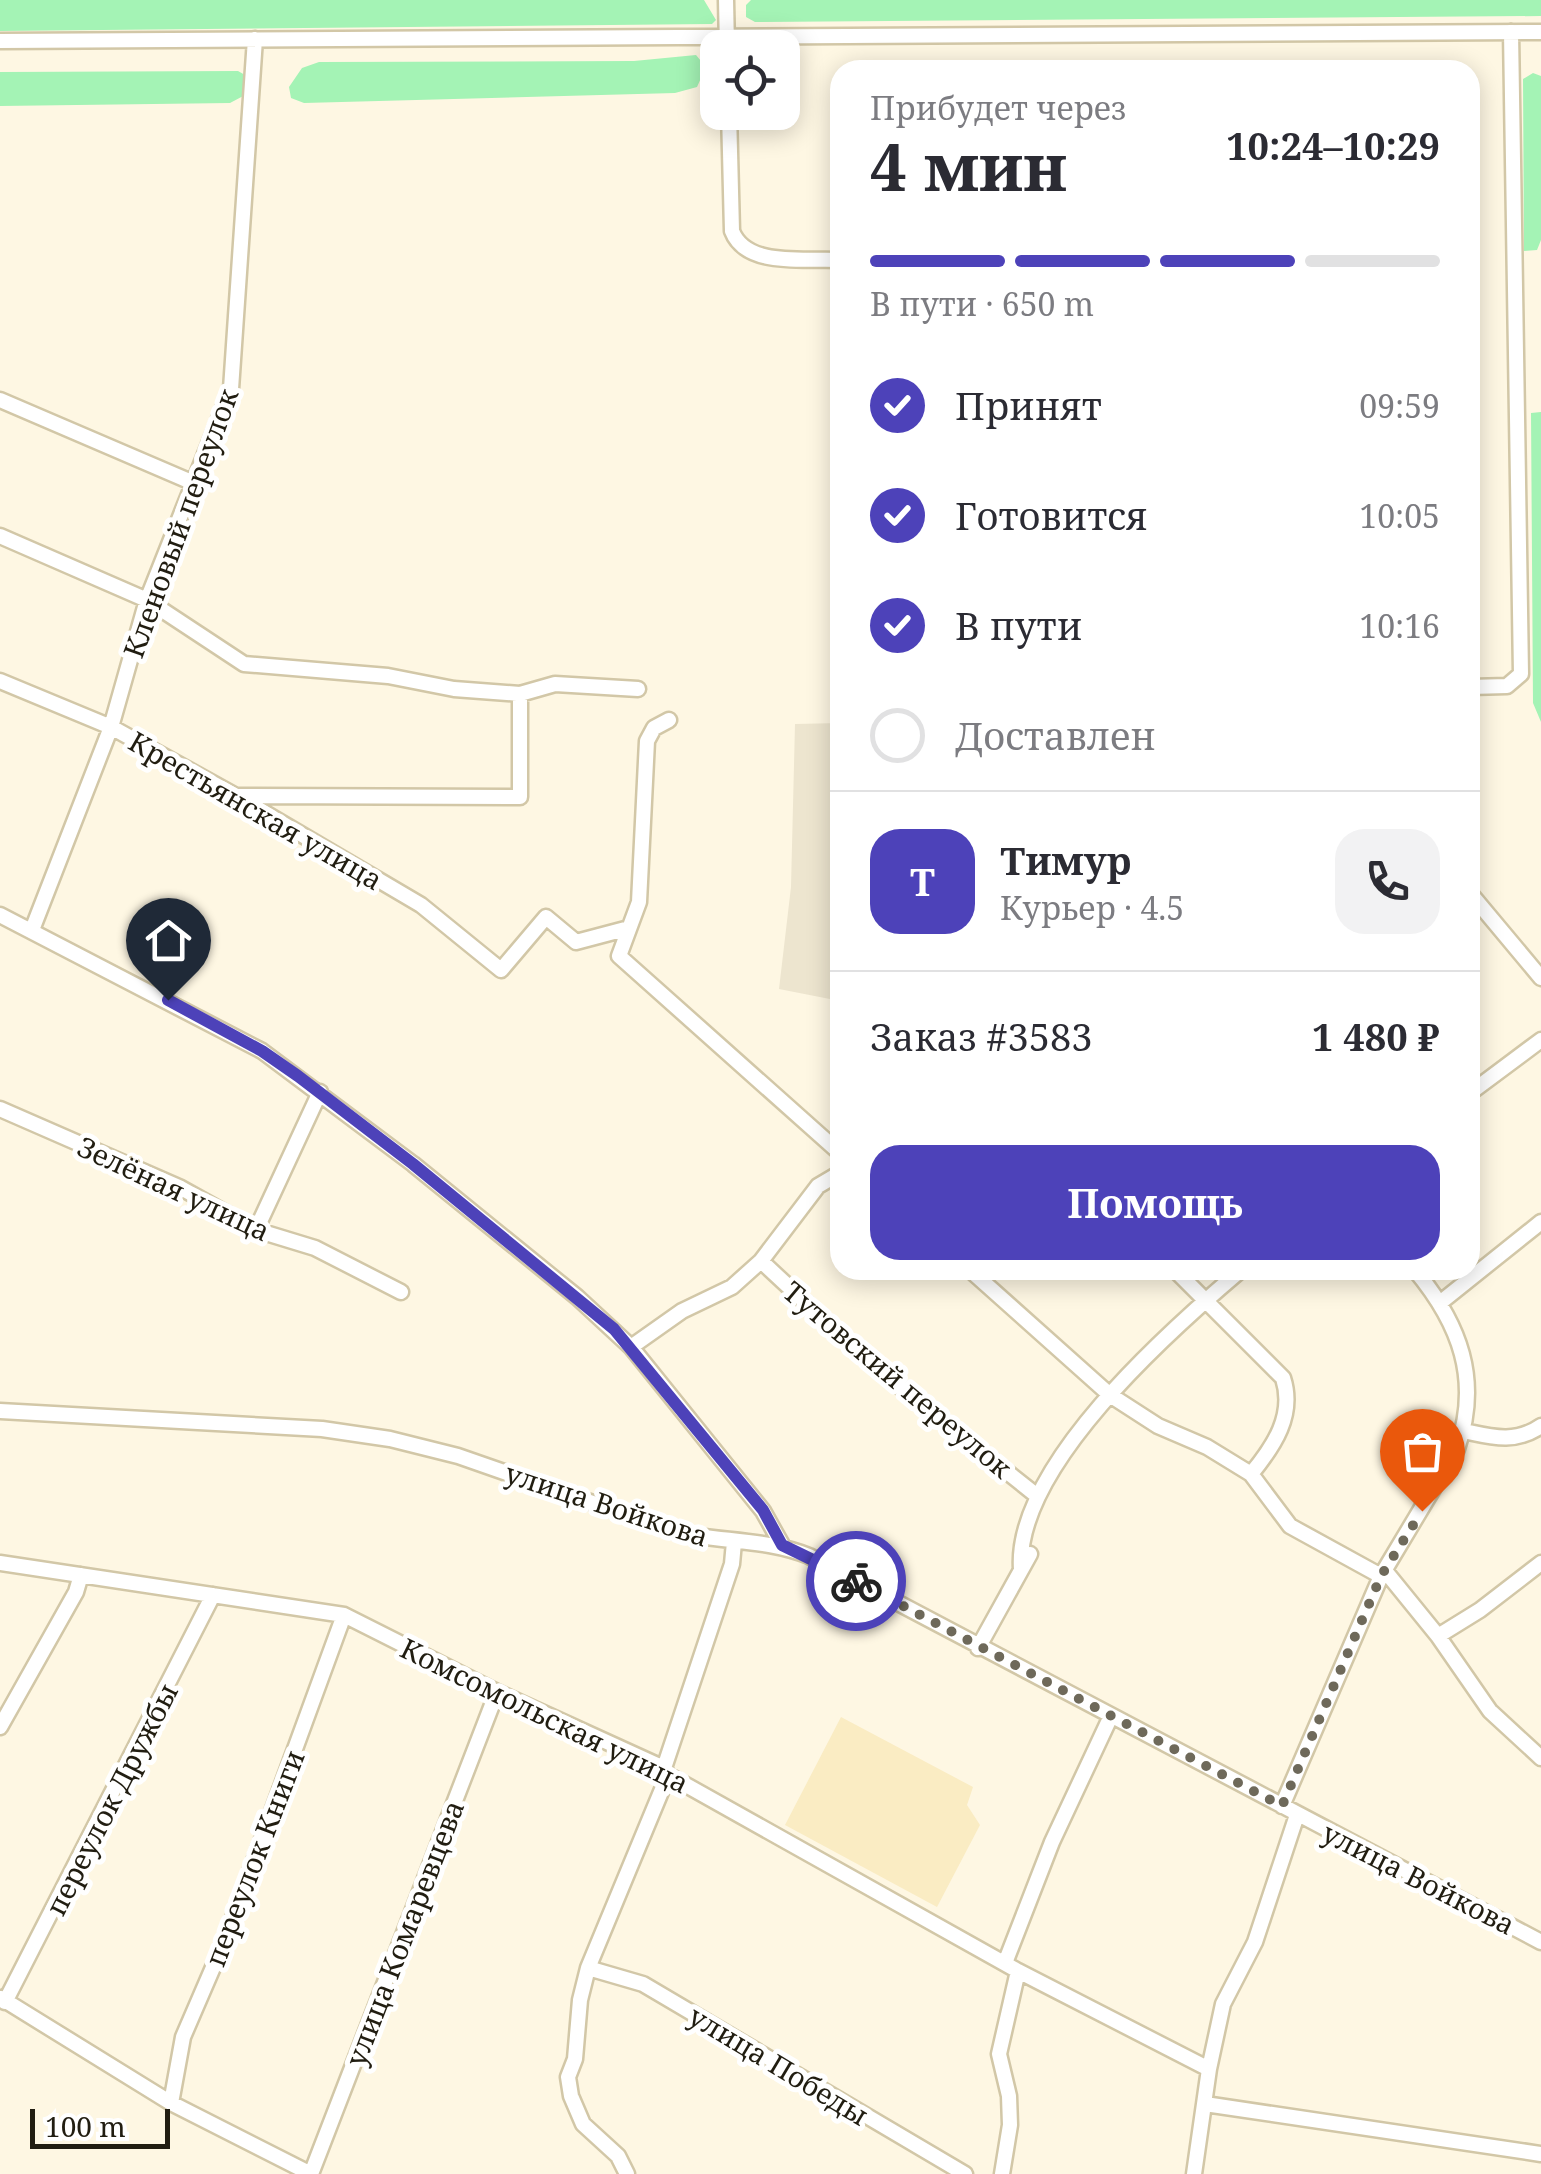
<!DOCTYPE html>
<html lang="ru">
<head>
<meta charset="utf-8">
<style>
  :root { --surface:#fff; --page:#f2f2f3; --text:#2b2b33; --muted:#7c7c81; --line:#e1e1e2; --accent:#4d42b9 }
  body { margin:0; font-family:"Noto Serif",serif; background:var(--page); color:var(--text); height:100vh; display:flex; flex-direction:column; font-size:38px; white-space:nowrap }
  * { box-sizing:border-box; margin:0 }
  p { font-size:32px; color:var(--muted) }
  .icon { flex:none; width:55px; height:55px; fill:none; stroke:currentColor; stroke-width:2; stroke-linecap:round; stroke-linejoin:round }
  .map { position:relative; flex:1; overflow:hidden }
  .drawer { position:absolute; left:830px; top:60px; width:650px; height:1220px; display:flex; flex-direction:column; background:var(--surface); border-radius:30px; box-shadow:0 5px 25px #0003 }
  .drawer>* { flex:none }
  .fabs { position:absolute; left:700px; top:30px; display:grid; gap:20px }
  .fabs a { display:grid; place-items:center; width:100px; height:100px; border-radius:20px; background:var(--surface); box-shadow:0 5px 25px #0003; font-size:50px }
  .scale { position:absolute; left:30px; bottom:25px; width:140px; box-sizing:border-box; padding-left:10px; border:5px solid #211d11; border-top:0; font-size:28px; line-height:35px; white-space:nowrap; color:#211d11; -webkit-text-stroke:8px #fff; paint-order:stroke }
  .pin { position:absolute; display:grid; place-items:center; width:85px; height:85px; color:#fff; margin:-102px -42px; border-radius:50% 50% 50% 0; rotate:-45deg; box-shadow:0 0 10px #0007 }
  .pin .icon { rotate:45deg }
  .courier { position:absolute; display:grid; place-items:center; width:100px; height:100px; margin:-50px; border:8px solid #4d42b9; border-radius:50%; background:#fff; color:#222; box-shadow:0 2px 12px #0007 }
  .summary em { font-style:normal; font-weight:700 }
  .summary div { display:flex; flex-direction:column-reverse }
  .summary { display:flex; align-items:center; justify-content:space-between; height:170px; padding:0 40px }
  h1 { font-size:65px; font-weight:700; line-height:75px }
  .bar { display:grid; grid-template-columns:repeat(4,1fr); gap:15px 10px; align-content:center; height:120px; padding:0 40px }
  .bar i { height:12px; border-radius:8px; background:var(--line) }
  .bar .selected { background:var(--accent) }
  .bar p { grid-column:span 4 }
  .line { display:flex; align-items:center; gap:25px; padding:0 40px; border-top:2px solid var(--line) }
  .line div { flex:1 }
  .round { display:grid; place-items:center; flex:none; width:105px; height:105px; border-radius:30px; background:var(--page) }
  ol { padding:0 40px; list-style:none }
  li { display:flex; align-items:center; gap:30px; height:110px }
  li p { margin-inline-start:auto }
  li .icon { padding:10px; border-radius:50%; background:var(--accent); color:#fff; stroke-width:4 }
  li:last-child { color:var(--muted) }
  li i { width:55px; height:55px; border:5px solid var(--line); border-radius:50% }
  .action { display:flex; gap:20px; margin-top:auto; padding:20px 40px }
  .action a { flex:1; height:115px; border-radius:30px; background:var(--accent); color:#fff; font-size:40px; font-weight:700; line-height:115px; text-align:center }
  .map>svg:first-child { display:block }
</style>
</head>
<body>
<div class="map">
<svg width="1541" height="2174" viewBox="0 0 1541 2174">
  <rect width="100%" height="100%" fill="#fef7e3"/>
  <path fill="#faecc3" d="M841,1717L973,1787L967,1805L980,1825L937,1907L785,1825Z"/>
  <path fill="#ede5cf" d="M840,723V1001L779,989L791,887L795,724Z"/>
  <path fill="#a4f3b5" d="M0,0H704L716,20L712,24L0,31Z
    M751,0H1541V16L755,22L746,17V5Z
    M696,55L706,67L697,87L675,93L304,103L291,98L289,87L302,68L319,62L634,61Z
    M238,71L245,75L247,94L230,103L0,106V72Z
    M1533,73L1541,76V240L1537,250L1524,251L1523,79Z
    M1541,412V722L1533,703L1531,413Z"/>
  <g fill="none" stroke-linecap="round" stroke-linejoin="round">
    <defs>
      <path id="minor" d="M726,0L727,48
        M0,41L1541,32
        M729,112L732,231C746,268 806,258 840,260
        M0,400L196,484
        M0,536L147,600L244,664L388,676L454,689L520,694L555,684L638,689
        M0,681L111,727L236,796L421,905L501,970L546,917L576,942L629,928
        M1470,687L1507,686L1521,674L1511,32
        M669,720L654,728L647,741L639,902L619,956L840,1153
        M236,796L520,797V694
        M1470,893L1541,978
        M0,915L262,1051L413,1164L577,1297L631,1347L763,1511L782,1545
        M32,930L111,727L147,600L231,389L255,39
        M1470,1093L1541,1040
        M0,1109L181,1188L256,1230L315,1248L401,1292
        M256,1230L320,1092
        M761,1261L874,1366L1036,1495
        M970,1270L1110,1395L1158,1426L1207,1447L1251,1474L1290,1526L1381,1576
        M1175,1270L1283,1378C1295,1415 1274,1446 1251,1474
        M1441,1302L1541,1222
        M631,1347L682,1311L732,1287L761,1261L818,1186L840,1173
        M0,1411L322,1429L390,1439L458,1456L676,1532C720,1542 767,1539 809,1556L1541,1942
        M1464,1431C1492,1437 1515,1444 1541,1426
        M0,1563L344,1615L497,1692L664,1768L668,1775L1018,1971L1209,2069
        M1021,1569C1014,1468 1168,1332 1241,1270
        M1386,1572L1438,1636L1490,1711L1541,1758
        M1438,1636L1480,1610L1541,1563
        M978,1648L1030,1554
        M0,1727L76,1592L81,1575
        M664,1768L732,1564L734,1542
        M1282,1806L1381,1576L1457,1449C1481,1380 1460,1324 1415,1270
        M1005,1963L1052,1842L1111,1716
        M588,1968L643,1984L965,2174
        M1,1998L171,2103L311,2174
        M5,2002L213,1595
        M171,2103L183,2037L227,1935L344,1615
        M1205,2104L1541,2154
        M311,2174L497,1692
        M627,2174L618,2156L583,2124L571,2096L568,2077L575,2059L580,2000L588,1968L668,1775
        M1002,2174L1010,2125L1009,2096L999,2054L1018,1971
        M1194,2174L1209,2069L1223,2004L1255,1942L1297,1815"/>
    </defs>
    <use href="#minor" stroke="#d2c7a7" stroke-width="19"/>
    <use href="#minor" stroke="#fff" stroke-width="14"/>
  </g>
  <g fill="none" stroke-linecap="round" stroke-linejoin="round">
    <path stroke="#6e695a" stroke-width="10" stroke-dasharray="0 18" d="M856,1581L1282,1806L1381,1576L1422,1511"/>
    <path stroke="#4d42b9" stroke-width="12" d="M168,1000L262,1051L298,1076L413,1164L614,1329L763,1510L782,1545L856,1581"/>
  </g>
  <g text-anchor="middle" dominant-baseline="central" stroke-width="10" stroke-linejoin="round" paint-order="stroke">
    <g font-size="28" fill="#211d11" stroke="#fff">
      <text transform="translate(180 523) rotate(-70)">Кленовый переулок</text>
      <text transform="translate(256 810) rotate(30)">Крестьянская улица</text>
      <text transform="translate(174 1188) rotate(25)">Зелёная улица</text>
      <text transform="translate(898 1379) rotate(40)">Тутовский переулок</text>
      <text transform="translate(607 1504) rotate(18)">улица Войкова</text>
      <text transform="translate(545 1715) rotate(26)">Комсомольская улица</text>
      <text transform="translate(111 1799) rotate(-63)">переулок Дружбы</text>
      <text transform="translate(254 1858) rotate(-69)">переулок Книги</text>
      <text transform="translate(1419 1878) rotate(27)">улица Войкова</text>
      <text transform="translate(404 1933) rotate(-69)">улица Комаревцева</text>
      <text transform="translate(779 2065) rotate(31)">улица Победы</text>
    </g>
  </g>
</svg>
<div class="fabs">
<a><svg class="icon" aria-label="locate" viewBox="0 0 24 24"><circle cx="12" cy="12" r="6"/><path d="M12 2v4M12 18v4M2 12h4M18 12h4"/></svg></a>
</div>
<div class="scale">100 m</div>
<div class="pin" style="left:1422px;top:1511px;background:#ea580c"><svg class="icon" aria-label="bag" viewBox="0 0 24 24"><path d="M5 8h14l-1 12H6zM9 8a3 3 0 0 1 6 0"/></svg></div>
<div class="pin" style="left:168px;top:1000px;background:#1f2937"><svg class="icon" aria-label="home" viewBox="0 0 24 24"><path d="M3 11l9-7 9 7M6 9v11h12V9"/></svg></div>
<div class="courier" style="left:856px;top:1581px"><svg class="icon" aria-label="bike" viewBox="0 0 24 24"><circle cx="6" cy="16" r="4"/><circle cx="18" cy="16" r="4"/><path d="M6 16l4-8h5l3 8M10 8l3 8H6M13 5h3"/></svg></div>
<section class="drawer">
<div class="summary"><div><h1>4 мин</h1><p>Прибудет через</p></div><em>10:24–10:29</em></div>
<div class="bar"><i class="selected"></i><i class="selected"></i><i class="selected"></i><i></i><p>В пути · 650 m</p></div>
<ol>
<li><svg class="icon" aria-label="check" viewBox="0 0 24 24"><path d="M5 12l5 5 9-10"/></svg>Принят<p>09:59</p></li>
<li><svg class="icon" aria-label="check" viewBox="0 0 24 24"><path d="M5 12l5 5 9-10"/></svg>Готовится<p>10:05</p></li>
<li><svg class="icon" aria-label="check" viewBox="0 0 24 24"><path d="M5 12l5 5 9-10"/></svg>В пути<p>10:16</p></li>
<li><i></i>Доставлен</li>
</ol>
<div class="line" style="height:180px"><b class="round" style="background:var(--accent);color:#fff">Т</b><div><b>Тимур</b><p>Курьер · 4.5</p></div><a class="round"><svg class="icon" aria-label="phone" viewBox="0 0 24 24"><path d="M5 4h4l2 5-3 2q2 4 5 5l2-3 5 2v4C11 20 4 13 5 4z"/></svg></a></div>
<div class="line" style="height:130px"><div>Заказ #3583</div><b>1 480 ₽</b></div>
<div class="action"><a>Помощь</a></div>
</section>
</div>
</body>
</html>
